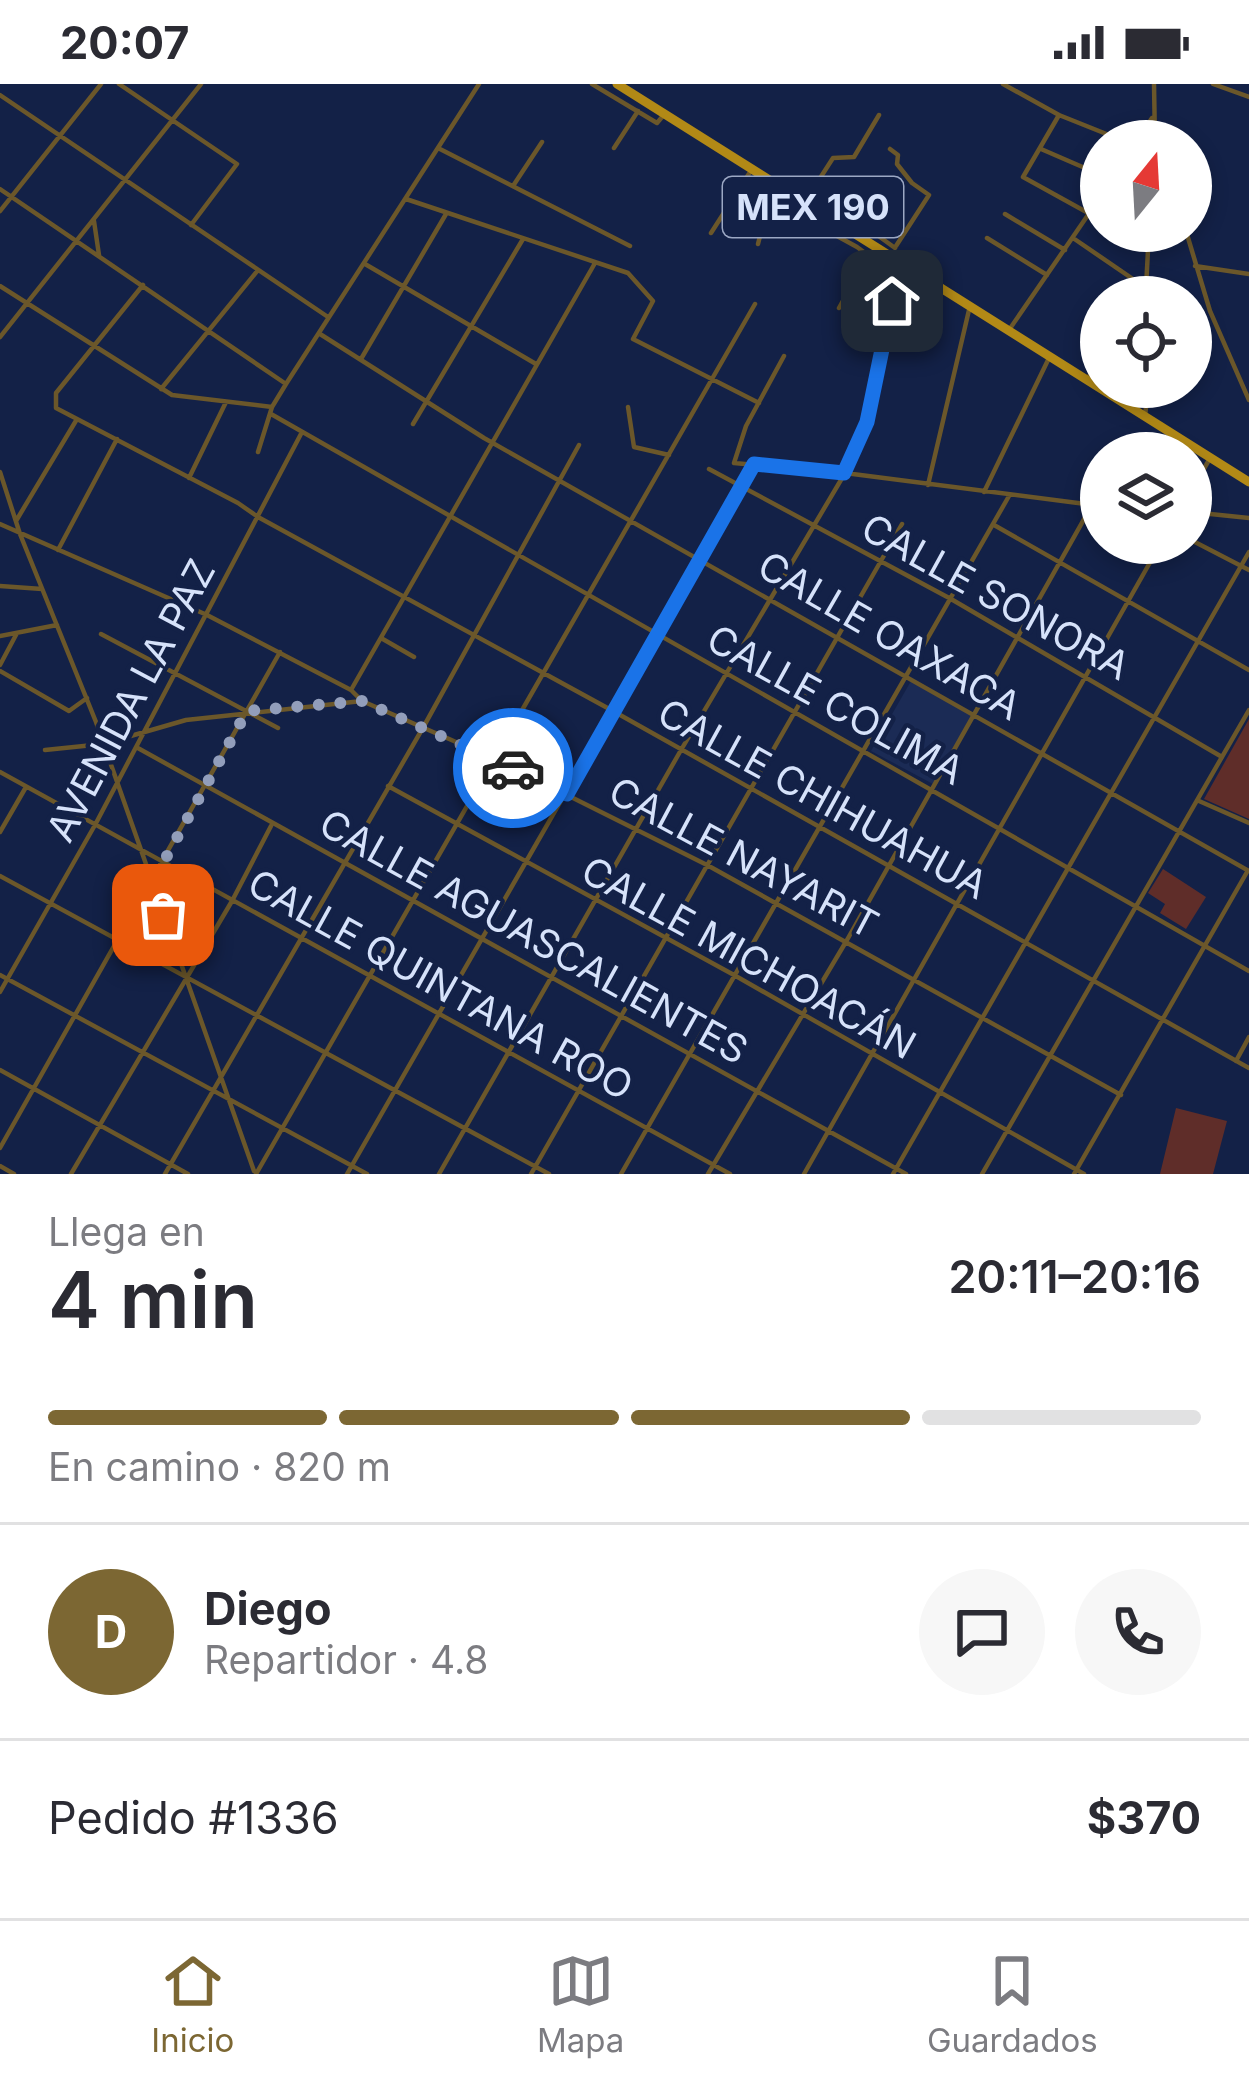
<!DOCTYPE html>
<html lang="es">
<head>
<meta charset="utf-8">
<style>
  :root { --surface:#fff; --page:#f7f7f7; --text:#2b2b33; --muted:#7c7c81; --line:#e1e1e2; --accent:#7c6733 }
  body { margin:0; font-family:Inter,sans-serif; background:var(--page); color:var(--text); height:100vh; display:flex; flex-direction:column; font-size:45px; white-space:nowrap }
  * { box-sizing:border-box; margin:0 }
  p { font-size:39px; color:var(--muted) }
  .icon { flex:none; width:66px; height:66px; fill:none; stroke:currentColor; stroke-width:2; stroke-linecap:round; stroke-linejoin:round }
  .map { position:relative; height:1090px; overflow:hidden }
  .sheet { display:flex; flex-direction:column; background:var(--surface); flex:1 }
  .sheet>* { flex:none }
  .needle { width:78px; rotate:18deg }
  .fabs { position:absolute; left:1080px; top:36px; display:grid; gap:24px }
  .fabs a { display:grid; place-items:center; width:132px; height:132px; border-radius:50%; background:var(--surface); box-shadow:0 6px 18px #0003; font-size:60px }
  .pin { position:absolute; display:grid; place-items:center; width:102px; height:102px; color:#fff; margin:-51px; border-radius:24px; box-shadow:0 6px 18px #0006 }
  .courier { position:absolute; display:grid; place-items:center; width:120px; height:120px; margin:-60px; border:9px solid #1a73e8; border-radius:50%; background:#fff; color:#222; box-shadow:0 3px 15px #0007 }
  .headline em { font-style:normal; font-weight:600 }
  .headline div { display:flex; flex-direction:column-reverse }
  .headline { display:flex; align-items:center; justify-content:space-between; height:204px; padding:0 48px }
  h1 { font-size:78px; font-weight:600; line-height:90px }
  .bar { display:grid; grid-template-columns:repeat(4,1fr); gap:18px 12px; align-content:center; height:144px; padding:0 48px }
  .bar i { height:15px; border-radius:9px; background:var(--line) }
  .bar .on { background:var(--accent) }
  .bar p { grid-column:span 4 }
  .line { display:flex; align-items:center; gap:30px; padding:0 48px; border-top:3px solid var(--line) }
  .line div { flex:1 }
  .round { display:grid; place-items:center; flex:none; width:126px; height:126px; border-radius:63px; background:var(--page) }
  .status { display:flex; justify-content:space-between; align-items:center; height:84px; padding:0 60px; background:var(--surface); direction:ltr }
  .status svg { height:33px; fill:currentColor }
  .tabs { display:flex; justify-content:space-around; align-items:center; height:168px; border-top:3px solid var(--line); background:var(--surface); font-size:33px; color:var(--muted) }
  .tabs a { display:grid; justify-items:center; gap:6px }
  .tabs .on { color:var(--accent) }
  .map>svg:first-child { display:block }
</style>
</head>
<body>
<div class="status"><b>20:07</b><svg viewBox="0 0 49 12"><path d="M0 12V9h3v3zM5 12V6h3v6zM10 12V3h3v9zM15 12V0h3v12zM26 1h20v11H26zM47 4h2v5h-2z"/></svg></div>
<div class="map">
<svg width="1249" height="1090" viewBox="0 0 1249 1090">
  <rect width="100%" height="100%" fill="#132147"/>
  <path fill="#1b2b55" d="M911,597L973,632L933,700L871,667Z"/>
  <path fill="#5f2d29" d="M1249,635V735L1204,715Z
    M1163,785L1206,813L1186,845L1160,829L1165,820L1148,809Z
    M1176,1024L1227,1037L1213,1090H1160Z"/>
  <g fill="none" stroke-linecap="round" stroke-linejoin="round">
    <path stroke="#6b572a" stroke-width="4.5" d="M119,0L237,80L191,141
      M592,0L657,39L662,33
      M1003,0L1059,31L1124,57
      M1154,0L1155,57
      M1213,0L1249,13
      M0,11L328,233
      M879,31L854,73L833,74L797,130L857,163L899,194
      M1059,31L1023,93L1090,130
      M1137,57L1152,34
      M438,64L630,162
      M614,64L638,27
      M890,65L898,71L897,80L912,99L929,111L896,162
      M1041,65L1101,91
      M513,102L542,58
      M0,105L286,300
      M406,115L628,189L653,217L633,255L759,319
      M0,127L101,0
      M1005,130L1065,166
      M94,137L99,171
      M850,142L862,140L895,164
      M1133,147L1150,159
      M1186,147L1210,227L1249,316
      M711,149L752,85
      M987,154L1047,191
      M1073,154L1146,204L1148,213
      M758,160L762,144L784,106
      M365,180L536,280
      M1195,182L1249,190
      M143,201L56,309V324L238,419L258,433L613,627L1249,984
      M0,202L172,311L272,323
      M1146,204L1149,147
      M839,224L857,191L893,189
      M1009,246L1101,112
      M320,250L484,354L1249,787
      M0,253L201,0
      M784,272L746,342L734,379L845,389L1101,422
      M361,275L446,130
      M1087,296L1101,272
      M161,305L258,186
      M628,323L634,363L669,371
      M271,330L1249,887
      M1145,333L1148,303
      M413,340L523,155
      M258,368L272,323L286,300L479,0
      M709,385L951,515L1222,673
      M0,388L20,450L96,638L254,1087
      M189,394L226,318
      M928,401L969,226
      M1191,407L1209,376
      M984,408L1049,274
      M1191,428L1249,434
      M16,437L77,335
      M0,440L207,531L351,606L362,617
      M994,441L1249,586
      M1191,456L1249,486
      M58,466L117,355
      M0,502L42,505
      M101,550L278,644
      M0,552L57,541
      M381,554L414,573
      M0,581L17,549
      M0,587L69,627L87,614
      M351,606L595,179
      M136,663L906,1090
      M45,666L103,660L186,636L362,617L495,675L707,781L1121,1011
      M0,688L730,1090
      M388,702L734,891L1084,1090
      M1199,717L1249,739
      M0,748L26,703
      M0,792L549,1090
      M0,891L367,1090
      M0,908L95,741L302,348
      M1236,977L1249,953
      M0,986L188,1090
      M0,1064L280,568
      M0,1082L14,1090
      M71,1090L232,817L271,742
      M165,1090L424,642L579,361
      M256,1090L755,220
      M347,1090L754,380
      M439,1090L681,666L851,379C878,321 872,234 906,183
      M531,1090L902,440
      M621,1090L1009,412
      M708,1090L847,856L1092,421
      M804,1090L1161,459
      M893,1090L1249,468
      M982,1090L1249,626
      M1074,1090L1247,788"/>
    <path stroke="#b28916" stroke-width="9" d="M617,0L1249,398"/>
  </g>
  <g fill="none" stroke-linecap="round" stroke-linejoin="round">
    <path stroke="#929ebb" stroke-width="12" stroke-dasharray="0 21.6" d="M163,831L152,799L247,627L362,617L513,684"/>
    <path stroke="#1a73e8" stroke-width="15" d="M513,684L567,710L754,380L844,389L867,338L892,217"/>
  </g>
  <g text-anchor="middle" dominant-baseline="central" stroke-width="9" stroke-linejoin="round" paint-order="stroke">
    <rect fill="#132147" stroke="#9ca8c4" stroke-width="3" x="723" y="93" width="180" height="60" rx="9"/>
    <g font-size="36" font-weight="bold" fill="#d6e2fa">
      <text x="813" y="123">MEX 190</text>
    </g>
    <g font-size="39" fill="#d6e2fa" stroke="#132147">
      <text transform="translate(996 512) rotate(29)">CALLE SONORA</text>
      <text transform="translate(890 551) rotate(30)">CALLE OAXACA</text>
      <text transform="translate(130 616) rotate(-62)">AVENIDA LA PAZ</text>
      <text transform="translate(836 620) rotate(29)">CALLE COLIMA</text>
      <text transform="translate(823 714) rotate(29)">CALLE CHIHUAHUA</text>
      <text transform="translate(744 773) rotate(28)">CALLE NAYARIT</text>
      <text transform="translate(534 852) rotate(29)">CALLE AGUASCALIENTES</text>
      <text transform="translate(749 873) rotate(29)">CALLE MICHOACÁN</text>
      <text transform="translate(441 900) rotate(29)">CALLE QUINTANA ROO</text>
    </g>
  </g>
</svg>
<div class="fabs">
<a><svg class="needle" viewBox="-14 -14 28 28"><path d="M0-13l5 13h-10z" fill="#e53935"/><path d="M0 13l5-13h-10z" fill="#7c7c81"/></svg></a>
<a><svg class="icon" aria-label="locate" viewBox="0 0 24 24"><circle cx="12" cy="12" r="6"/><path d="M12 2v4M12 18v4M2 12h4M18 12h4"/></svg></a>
<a><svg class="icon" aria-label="layers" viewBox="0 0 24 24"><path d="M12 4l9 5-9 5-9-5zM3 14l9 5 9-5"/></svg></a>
</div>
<div class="pin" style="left:163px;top:831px;background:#ea580c"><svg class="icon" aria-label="bag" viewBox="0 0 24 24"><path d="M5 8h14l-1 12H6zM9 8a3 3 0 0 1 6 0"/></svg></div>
<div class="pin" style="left:892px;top:217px;background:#1f2937"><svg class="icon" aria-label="home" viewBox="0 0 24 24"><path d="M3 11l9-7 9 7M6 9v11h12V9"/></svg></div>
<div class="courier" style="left:513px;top:684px"><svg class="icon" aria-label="car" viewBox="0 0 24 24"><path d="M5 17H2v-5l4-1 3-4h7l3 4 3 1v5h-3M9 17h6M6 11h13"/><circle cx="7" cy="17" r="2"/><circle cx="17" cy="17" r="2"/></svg></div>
</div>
<section class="sheet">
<div class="headline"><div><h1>4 min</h1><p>Llega en</p></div><em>20:11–20:16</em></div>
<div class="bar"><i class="on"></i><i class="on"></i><i class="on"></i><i></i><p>En camino · 820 m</p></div>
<div class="line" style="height:216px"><b class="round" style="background:var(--accent);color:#fff">D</b><div><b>Diego</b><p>Repartidor · 4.8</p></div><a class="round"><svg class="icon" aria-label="chat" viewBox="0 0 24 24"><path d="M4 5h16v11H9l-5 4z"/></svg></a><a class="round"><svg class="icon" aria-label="phone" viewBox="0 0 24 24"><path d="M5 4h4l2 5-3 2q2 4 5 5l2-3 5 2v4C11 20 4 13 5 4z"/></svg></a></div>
<div class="line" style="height:156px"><div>Pedido #1336</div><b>$370</b></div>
</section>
<nav class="tabs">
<a class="on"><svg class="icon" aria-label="home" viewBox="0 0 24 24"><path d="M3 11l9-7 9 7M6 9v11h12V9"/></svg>Inicio</a>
<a><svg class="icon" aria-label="map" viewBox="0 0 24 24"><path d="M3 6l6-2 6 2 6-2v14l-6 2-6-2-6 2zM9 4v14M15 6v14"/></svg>Mapa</a>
<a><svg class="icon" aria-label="saved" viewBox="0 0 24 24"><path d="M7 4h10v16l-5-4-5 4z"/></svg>Guardados</a>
</nav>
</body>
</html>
